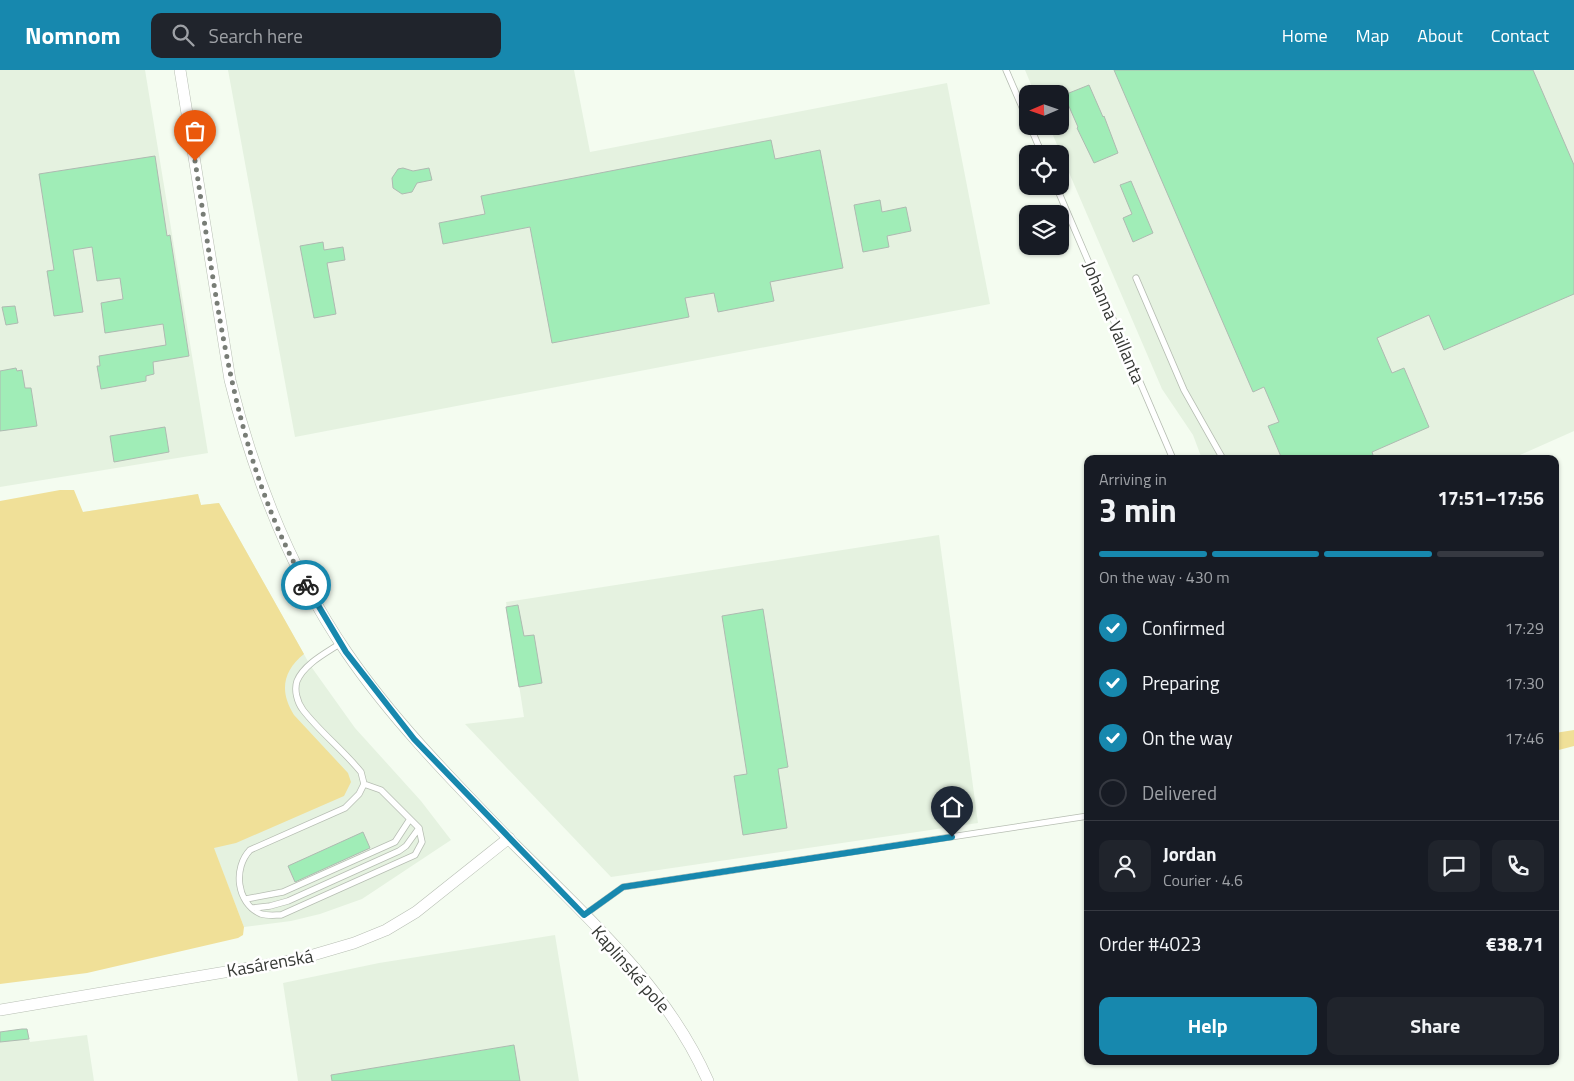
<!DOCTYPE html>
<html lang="en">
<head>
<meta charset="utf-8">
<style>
  :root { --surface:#171b24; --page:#20242c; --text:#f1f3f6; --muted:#9ea1a6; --line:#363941; --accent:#1788ae }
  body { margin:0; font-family:"Titillium Web",sans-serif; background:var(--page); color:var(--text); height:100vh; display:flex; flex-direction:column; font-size:19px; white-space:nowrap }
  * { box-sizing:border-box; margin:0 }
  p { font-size:16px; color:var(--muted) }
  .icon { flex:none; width:28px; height:28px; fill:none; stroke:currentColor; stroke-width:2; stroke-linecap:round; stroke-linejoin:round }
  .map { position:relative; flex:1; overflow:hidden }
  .drawer { position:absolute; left:1084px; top:385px; width:475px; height:610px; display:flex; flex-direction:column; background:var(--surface); border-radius:10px; box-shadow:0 1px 4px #0004 }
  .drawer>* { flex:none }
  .needle { width:32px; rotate:268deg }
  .controls { position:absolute; left:1019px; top:15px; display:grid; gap:10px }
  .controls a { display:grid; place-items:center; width:50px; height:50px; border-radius:10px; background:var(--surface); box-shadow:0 1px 4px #0004; font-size:25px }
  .pin { position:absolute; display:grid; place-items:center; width:42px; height:42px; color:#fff; margin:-51px -21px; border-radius:50% 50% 50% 0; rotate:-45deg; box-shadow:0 0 5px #0007 }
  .pin .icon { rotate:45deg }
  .courier { position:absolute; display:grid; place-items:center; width:50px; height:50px; margin:-25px; border:4px solid #1788ae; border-radius:50%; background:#fff; color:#222; box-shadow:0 1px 6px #0007 }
  .headline em { font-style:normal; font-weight:700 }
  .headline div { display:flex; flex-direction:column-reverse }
  .headline { display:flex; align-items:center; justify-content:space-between; height:85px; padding:0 15px }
  h1 { font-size:32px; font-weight:700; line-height:38px }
  .bar { display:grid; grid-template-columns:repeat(4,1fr); gap:8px 5px; align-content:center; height:60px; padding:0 15px }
  .bar i { height:6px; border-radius:4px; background:var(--line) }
  .bar .active { background:var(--accent) }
  .bar p { grid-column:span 4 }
  .line { display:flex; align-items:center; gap:12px; padding:0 15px; border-top:1px solid var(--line) }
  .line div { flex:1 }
  .round { display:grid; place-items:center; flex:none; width:52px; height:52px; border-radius:10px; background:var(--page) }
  ol { padding:0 15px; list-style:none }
  li { display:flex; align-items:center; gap:15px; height:55px }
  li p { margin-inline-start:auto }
  li .icon { padding:5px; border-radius:50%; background:var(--accent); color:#fff; stroke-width:4 }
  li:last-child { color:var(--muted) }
  li i { width:28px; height:28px; border:2px solid var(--line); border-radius:50% }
  .cta { display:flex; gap:10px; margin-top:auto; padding:10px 15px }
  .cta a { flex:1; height:58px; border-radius:10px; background:var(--accent); color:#fff; font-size:20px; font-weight:700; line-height:58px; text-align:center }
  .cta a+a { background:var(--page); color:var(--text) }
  header { display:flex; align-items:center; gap:30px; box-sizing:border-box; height:70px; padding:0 25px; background:var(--accent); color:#fff }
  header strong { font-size:24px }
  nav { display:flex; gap:28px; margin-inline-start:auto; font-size:18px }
  .search { width:350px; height:45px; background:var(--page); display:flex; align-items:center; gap:12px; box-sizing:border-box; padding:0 18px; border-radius:10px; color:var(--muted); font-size:19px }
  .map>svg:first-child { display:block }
</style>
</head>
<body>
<header>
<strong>Nomnom</strong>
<div class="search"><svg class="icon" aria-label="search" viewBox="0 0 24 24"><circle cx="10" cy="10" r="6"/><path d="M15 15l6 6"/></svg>Search here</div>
<nav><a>Home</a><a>Map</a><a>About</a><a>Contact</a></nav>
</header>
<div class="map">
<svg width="1574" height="1011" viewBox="0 0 1574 1011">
  <rect width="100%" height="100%" fill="#f4fcf0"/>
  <path fill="#e5f2e0" d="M0,0H145L208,383L0,417Z
    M228,0H574L590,82L947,13L990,234L295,367Z
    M1025,0H1574V361L1511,389H1202L1193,365L1162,319L1049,56H1060V24H1035Z
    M198,424L201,435L219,433L310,595L355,658L421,731L451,770L362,829L320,844L291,851L244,857L83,442Z
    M939,465L978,753L611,807L465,654L524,647L506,532Z
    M555,865L579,1011H298L283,913L379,893Z
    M27,959L30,972L87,965L94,1011H0V963Z"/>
  <path fill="#f0e098" d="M60,420H74L83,442L198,424L201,435L219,433L304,584C283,601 279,621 294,645L348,703L351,712L344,726L236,773L214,778L244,857L243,865L238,868L87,903L0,914V431Z
    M1574,660V676L1555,681V663Z"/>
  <path fill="#a0edb7" stroke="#aebab1" d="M1114,0H1533L1574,95V224L1444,280L1429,245L1377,268L1392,303L1404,298L1429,357L1372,382L1373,385L1365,389H1282L1268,356L1279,352L1264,317L1253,322Z
    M1089,15L1103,47L1104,46L1118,83L1094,93L1077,58L1078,57L1064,25Z
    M771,70L775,89L820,80L843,198L770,212L774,231L718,242L714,223L685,228L689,247L552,273L530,157L443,174L439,153L485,144L481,126Z
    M155,86L167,166L170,165L189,286L153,292L154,304L146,306V311L101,319L97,296H100L99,286L166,275L163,254L105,263L101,233L123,229L120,208L97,211L92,177L73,180L83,242L54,246L47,201L54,200L39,104Z
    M403,98L413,101L429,98L432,110L417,113L412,122L402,124L393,118L392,108L398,99Z
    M1131,111L1153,163L1133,172L1123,148L1132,144L1120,115Z
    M880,130L882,142L906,137L911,161L887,166L889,177L863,182L854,135Z
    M323,172L324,180L343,177L345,190L327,193L336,244L314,248L300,176Z
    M15,236L18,253L6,255L2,237Z
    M16,298L17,301L22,300L25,318H31L37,356L0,361V301Z
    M165,357L169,382L114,392L110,366Z
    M518,535L524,566L534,565L542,613L519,617L506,537Z
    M763,539L788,697L778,699L787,758L743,765L734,706L747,704L722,546Z
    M363,762L370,778L295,812L288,796Z
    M22,959H27L29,969L0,972V962Z
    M514,975L520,1011H332L331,1005Z"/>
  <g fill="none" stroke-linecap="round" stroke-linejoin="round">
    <defs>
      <path id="lane" d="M1006,0L1028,51
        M1030,56L1042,84
        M1056,116L1173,389
        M1136,208L1184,320L1223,389
        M341,573C326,583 304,594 297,611C294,620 297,632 303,640C320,662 343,680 361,702L364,714L359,724L345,738L250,780C233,798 236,833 261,844C268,846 275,845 281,845L415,785L422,772L419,758L381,720L364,714
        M246,829L283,822L395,772L410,749
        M253,838L270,836L288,831L399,781L406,776L419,758
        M584,845L623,817L1088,746"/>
      <path id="street" d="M180,0L230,310C254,407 290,500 347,583C395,653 456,714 515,775C586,846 667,917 708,1011
        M0,940L296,890L354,873L386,860L416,842L509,768"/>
    </defs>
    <use href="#lane" stroke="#b7beb3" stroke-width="7"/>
    <use href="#street" stroke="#b7beb3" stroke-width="12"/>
    <use href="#lane" stroke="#fff" stroke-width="5.5"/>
    <use href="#street" stroke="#fff" stroke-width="11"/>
  </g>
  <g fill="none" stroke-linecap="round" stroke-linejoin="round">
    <path stroke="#787d76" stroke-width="5" stroke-dasharray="0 9" d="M195,91C218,235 232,385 306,515"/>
    <path stroke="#1788ae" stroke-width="6" d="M306,515L346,582L414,669L584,845L623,817L952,767"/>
  </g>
  <g text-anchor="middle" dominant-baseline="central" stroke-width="5" stroke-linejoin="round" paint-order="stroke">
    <g font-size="18" fill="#363935" stroke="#fff">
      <text transform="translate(1114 252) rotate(67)">Johanna Vaillanta</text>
      <text transform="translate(270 893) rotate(-10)">Kasárenská</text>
      <text transform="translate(631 899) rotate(49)">Kaplinské pole</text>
    </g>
  </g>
</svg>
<div class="controls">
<a><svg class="needle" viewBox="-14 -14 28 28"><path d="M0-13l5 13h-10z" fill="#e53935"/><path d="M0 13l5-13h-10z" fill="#9ea1a6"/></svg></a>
<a><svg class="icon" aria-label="locate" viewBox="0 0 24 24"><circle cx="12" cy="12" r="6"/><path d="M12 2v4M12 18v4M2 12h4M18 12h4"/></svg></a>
<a><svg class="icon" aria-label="layers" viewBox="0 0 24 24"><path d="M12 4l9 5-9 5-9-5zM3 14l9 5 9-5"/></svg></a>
</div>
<div class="pin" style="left:195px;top:91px;background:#ea580c"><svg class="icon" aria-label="bag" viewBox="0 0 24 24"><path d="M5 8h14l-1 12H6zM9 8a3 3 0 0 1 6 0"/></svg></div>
<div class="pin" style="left:952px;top:767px;background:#1f2937"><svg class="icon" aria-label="home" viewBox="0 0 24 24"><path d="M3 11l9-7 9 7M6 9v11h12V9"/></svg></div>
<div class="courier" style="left:306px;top:515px"><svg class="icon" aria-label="bike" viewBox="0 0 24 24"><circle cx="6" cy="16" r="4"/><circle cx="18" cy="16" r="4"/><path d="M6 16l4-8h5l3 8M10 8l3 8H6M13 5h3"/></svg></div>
<section class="drawer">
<div class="headline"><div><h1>3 min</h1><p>Arriving in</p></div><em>17:51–17:56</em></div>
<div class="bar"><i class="active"></i><i class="active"></i><i class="active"></i><i></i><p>On the way · 430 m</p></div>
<ol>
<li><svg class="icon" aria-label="check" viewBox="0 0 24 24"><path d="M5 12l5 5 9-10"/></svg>Confirmed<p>17:29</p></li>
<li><svg class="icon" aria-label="check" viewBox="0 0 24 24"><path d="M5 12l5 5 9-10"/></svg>Preparing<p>17:30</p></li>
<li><svg class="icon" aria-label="check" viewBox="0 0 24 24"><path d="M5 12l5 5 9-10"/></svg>On the way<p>17:46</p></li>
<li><i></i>Delivered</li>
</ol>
<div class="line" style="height:90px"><a class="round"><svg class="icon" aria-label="person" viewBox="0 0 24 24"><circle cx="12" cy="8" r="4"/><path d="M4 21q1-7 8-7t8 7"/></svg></a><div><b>Jordan</b><p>Courier · 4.6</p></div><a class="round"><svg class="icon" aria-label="chat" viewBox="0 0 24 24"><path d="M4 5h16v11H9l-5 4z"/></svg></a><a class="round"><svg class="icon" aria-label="phone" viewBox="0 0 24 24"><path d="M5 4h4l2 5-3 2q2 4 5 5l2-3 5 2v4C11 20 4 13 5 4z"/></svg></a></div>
<div class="line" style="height:65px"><div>Order #4023</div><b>€38.71</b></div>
<div class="cta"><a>Help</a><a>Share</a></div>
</section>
</div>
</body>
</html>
